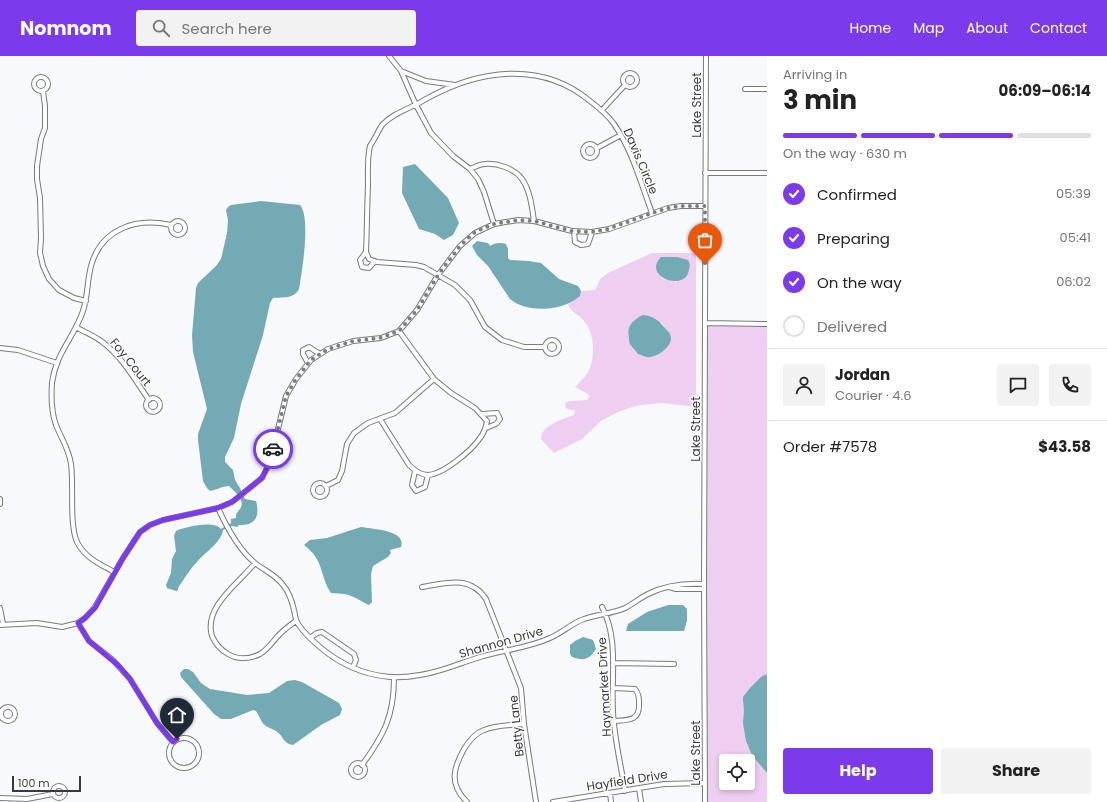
<!DOCTYPE html>
<html lang="en">
<head>
<meta charset="utf-8">
<style>
  :root { --surface:#fff; --page:#f2f2f2; --text:#222; --muted:#767676; --line:#e0e0e0; --accent:#7c3aed }
  body { margin:0; font-family:Poppins,sans-serif; background:var(--page); color:var(--text); height:100vh; display:flex; flex-direction:column; font-size:15px; white-space:nowrap }
  * { box-sizing:border-box; margin:0 }
  p { font-size:13px; color:var(--muted) }
  .icon { flex:none; width:22px; height:22px; fill:none; stroke:currentColor; stroke-width:2; stroke-linecap:round; stroke-linejoin:round }
  .map { position:relative; flex:1; overflow:hidden }
  .drawer { display:flex; flex-direction:column; background:var(--surface); width:340px }
  .drawer>* { flex:none }
  .tools { position:absolute; left:719px; top:698px; display:grid; gap:8px }
  .tools a { display:grid; place-items:center; width:36px; height:36px; border-radius:4px; background:var(--surface); box-shadow:0 2px 6px #0003; font-size:20px }
  .scale { position:absolute; left:12px; bottom:10px; width:69px; box-sizing:border-box; padding-left:4px; border:2px solid #393a3b; border-top:0; font-size:11px; line-height:14px; white-space:nowrap; color:#393a3b; -webkit-text-stroke:3px #fff; paint-order:stroke }
  .pin { position:absolute; display:grid; place-items:center; width:34px; height:34px; color:#fff; margin:-41px -17px; border-radius:50% 50% 50% 0; rotate:-45deg; box-shadow:0 0 4px #0007 }
  .pin .icon { rotate:45deg }
  .courier { position:absolute; display:grid; place-items:center; width:40px; height:40px; margin:-20px; border:3px solid #7c3aed; border-radius:50%; background:#fff; color:#222; box-shadow:0 1px 5px #0007 }
  .summary em { font-style:normal; font-weight:700 }
  .summary div { display:flex; flex-direction:column-reverse }
  .summary { display:flex; align-items:center; justify-content:space-between; height:68px; padding:0 16px }
  h1 { font-size:26px; font-weight:700; line-height:30px }
  .bar { display:grid; grid-template-columns:repeat(4,1fr); gap:6px 4px; align-content:center; height:48px; padding:0 16px }
  .bar i { height:5px; border-radius:3px; background:var(--line) }
  .bar .selected { background:var(--accent) }
  .bar p { grid-column:span 4 }
  .line { display:flex; align-items:center; gap:10px; padding:0 16px; border-top:1px solid var(--line) }
  .line div { flex:1 }
  .round { display:grid; place-items:center; flex:none; width:42px; height:42px; border-radius:4px; background:var(--page) }
  ol { padding:0 16px; list-style:none }
  li { display:flex; align-items:center; gap:12px; height:44px }
  li p { margin-inline-start:auto }
  li .icon { padding:4px; border-radius:50%; background:var(--accent); color:#fff; stroke-width:4 }
  li:last-child { color:var(--muted) }
  li i { width:22px; height:22px; border:2px solid var(--line); border-radius:50% }
  .cta { display:flex; gap:8px; margin-top:auto; padding:8px 16px }
  .cta a { flex:1; height:46px; border-radius:4px; background:var(--accent); color:#fff; font-size:16px; font-weight:700; line-height:46px; text-align:center }
  .cta a+a { background:var(--page); color:var(--text) }
  header { display:flex; align-items:center; gap:24px; box-sizing:border-box; height:56px; padding:0 20px; background:var(--accent); color:#fff }
  header strong { font-size:19px }
  nav { display:flex; gap:22px; margin-inline-start:auto; font-size:14px }
  .search { width:280px; height:36px; background:var(--page); display:flex; align-items:center; gap:10px; box-sizing:border-box; padding:0 14px; border-radius:4px; color:var(--muted); font-size:15px }
  main { display:flex; flex:1; min-height:0 }
  .map>svg:first-child { display:block }
</style>
</head>
<body>
<header>
<strong>Nomnom</strong>
<div class="search"><svg class="icon" aria-label="search" viewBox="0 0 24 24"><circle cx="10" cy="10" r="6"/><path d="M15 15l6 6"/></svg>Search here</div>
<nav><a>Home</a><a>Map</a><a>About</a><a>Contact</a></nav>
</header>
<main>
<div class="map">
<svg width="767" height="746" viewBox="0 0 767 746">
  <rect width="100%" height="100%" fill="#f7f9fc"/>
  <path fill="#eecef1" fill-rule="evenodd" d="M652,197H696V351L663,347L640,349L629,352L618,356L601,365L582,383L554,397L541,383C541,369 563,363 574,359L575,354H570L566,352L565,347L570,345L587,344L589,341L588,338L575,331C581,325 588,319 590,311C595,298 594,277 585,266C580,259 570,256 568,248L580,240L581,235L595,234L600,223L608,217ZM672,201H677V226L662,222ZM661,266L670,278L635,295L634,292L630,288L628,277Z
    M704,267H767V746H705ZM726,705H748V727H726Z"/>
  <path fill="#73aab4" d="M415,108L448,142L459,167L453,179L444,184L435,178L419,173L402,137L403,111Z
    M261,145L300,149C311,161 302,216 299,233C294,243 283,241 273,242L270,247L263,279L241,348L234,382L225,401V406L233,414L235,424L240,432L245,443L256,445C260,460 256,470 239,469L237,471L232,470L223,474C221,487 205,496 197,506C190,513 184,523 178,532V534L176,535L167,532L166,529L171,517L172,503L176,495L174,480L176,475C186,471 213,464 221,473L231,467V463L236,462C236,457 237,457 240,453C246,444 235,436 229,430C222,430 217,434 210,435L207,432L203,425L198,384V378L207,353L193,296L192,279L196,232L198,227L216,210L221,203L227,177L228,164L226,154L228,151L231,149Z
    M477,185L488,187L490,190C494,187 501,186 506,188L508,193V202L510,204L529,205L541,207L559,223L578,230L581,235L580,240C576,243 572,246 567,248C551,255 524,255 510,243L488,210L477,199L472,190Z
    M661,201H677L688,204C690,208 690,209 689,213C687,237 641,221 661,201Z
    M643,259C654,260 659,265 666,273C667,274 669,276 670,278C675,289 659,300 650,301C646,302 642,299 638,298C636,295 632,291 630,288C629,286 629,284 629,282C626,270 633,264 643,259Z
    M361,471C372,473 407,474 401,491L390,494L391,497L388,501L373,510L371,518L372,546L369,549C363,547 358,542 351,540C346,537 338,538 331,537C319,519 325,505 304,489L310,484L327,482Z
    M668,549H683L687,553V565L684,575H626L628,568L647,556Z
    M583,581L593,584L596,593C589,604 584,605 572,601L570,598V589L575,585Z
    M184,613H188L193,616L201,627L210,633L247,639L269,637L287,625L295,624L302,626L339,647L342,653L340,659L321,669L293,689C282,687 284,680 276,675C271,672 265,671 262,666C260,663 259,659 256,655L253,654L231,663H221L214,658L181,621L180,617Z
    M767,618V717L752,699L746,685L743,667L744,654L743,644V641L750,632L761,621Z"/>
  <g fill="none" stroke-linecap="round" stroke-linejoin="round">
    <defs>
      <path id="minor" d="M389,0L401,15L416,49L431,77L453,100L470,113L478,123L484,136L494,168
        M401,15L426,25L455,29
        M623 24a7 7 0 1 1 14 0a7 7 0 1 1-14 0Z
        M34 28a7 7 0 1 1 14 0a7 7 0 1 1-14 0Z
        M745,33H767
        M43,35L45,50V72L41,83L37,110V123L40,142L41,182L40,197L43,210L49,223L59,234L74,242L86,245
        M602,54L625,29
        M583 95a7 7 0 1 1 14 0a7 7 0 1 1-14 0Z
        M597,92L621,79
        M470,113C475,111 480,108 485,108C497,107 514,112 522,123C530,134 532,151 534,165
        M705,117H767
        M171 172a7 7 0 1 1 14 0a7 7 0 1 1-14 0Z
        M574,175L575,186L581,189L588,188L592,176
        M366,196L360,204L362,211L369,212L375,205
        M705,267L767,268
        M76,271C84,276 93,279 101,285C121,299 135,324 149,344
        M545 291a7 7 0 1 1 14 0a7 7 0 1 1-14 0Z
        M545,291H524L502,284L485,271L470,244L455,229L424,211L416,209L377,206L369,203L366,196C367,174 367,152 368,129C368,117 367,102 370,90C372,87 374,83 376,80C378,76 380,72 382,69C394,56 412,52 426,43C478,14 541,4 590,45C599,52 608,59 614,68C632,94 641,127 652,157
        M0,292L18,294L57,307
        M308,307L303,298V294L309,291L320,298
        M146 349a7 7 0 1 1 14 0a7 7 0 1 1-14 0Z
        M482,358L497,357L500,363L496,368L486,372
        M380,363L409,409C414,414 421,419 428,419C444,418 472,394 480,382C484,377 486,371 487,365L475,352L451,337L434,323L399,275
        M415,415L412,429L416,435L425,431L428,419
        M313 434a7 7 0 1 1 14 0a7 7 0 1 1-14 0Z
        M326,430L338,424L342,415L347,388L354,377L368,367L395,357L434,323
        M0,443V448
        M218,452C227,472 238,493 255,507C265,515 276,519 283,529C289,536 292,545 294,554C295,558 295,562 297,566C300,572 305,577 310,582C340,612 378,627 420,619C441,616 460,607 480,601C504,594 528,592 550,582C562,577 572,567 584,563C597,558 612,558 625,552C633,548 640,542 648,538C666,529 684,527 704,528
        M255,507C239,527 203,551 212,580C215,587 221,594 228,598C238,604 250,603 260,598C267,594 272,587 277,581C283,574 289,570 296,565
        M114,516C100,508 85,502 77,486C69,468 74,429 71,408C69,393 61,382 56,369C51,355 51,341 52,327C56,296 74,282 83,255C88,240 87,225 91,210C101,173 136,161 171,169
        M422,531C446,527 470,519 486,543L521,632L524,668L536,746
        M669,531L676,533H704
        M602,551C619,583 611,621 613,655C614,682 621,709 625,735
        M0,552L3,568
        M78,567L89,585L113,604L130,623L157,667L173,686
        M0,569L37,567L62,571L78,567L85,562L95,551L123,502L140,476L150,469L163,464L218,452L232,446L241,439L262,422L270,406L286,340L296,323L311,304L328,293L353,285L381,282L399,275L417,254L438,219L460,190L475,177L494,168L518,164L534,165L572,175L592,176L609,173L668,152L681,150H705
        M310,582L317,577L322,576L354,598L356,604L353,611
        M613,607L674,608
        M613,632L635,633C639,638 639,642 639,648C640,665 628,664 614,665
        M1 658a7 7 0 1 1 14 0a7 7 0 1 1-14 0Z
        M169 697a15 15 0 1 1 30 0a15 15 0 1 1-30 0Z
        M351 714a7 7 0 1 1 14 0a7 7 0 1 1-14 0Z
        M362,709C384,679 394,660 394,622
        M53 736a6 6 0 1 1 12 0a6 6 0 1 1-12 0Z
        M639,732L641,746
        M610,737L611,746
        M0,742L27,743L53,738
        M467,746C449,728 453,713 464,693C469,685 475,677 484,674C496,669 511,669 524,668
        M553,746L664,728L705,727
        M705,746L704,528L706,0"/>
    </defs>
    <use href="#minor" stroke="#787a7c" stroke-width="6"/>
    <use href="#minor" stroke="#fff" stroke-width="4"/>
  </g>
  <g fill="none" stroke-linecap="round" stroke-linejoin="round">
    <path stroke="#7c7d7f" stroke-width="4" stroke-dasharray="0 7.2" d="M273,393L286,340L296,323L311,304L328,293L353,285L380,282L399,275L417,254L438,219L460,190L475,176L494,168L518,164L534,165L572,175L592,176L608,173L652,157L668,152L681,150H705V208"/>
    <path stroke="#7c3aed" stroke-width="5" d="M177,683L173,686L157,667L130,623L119,610L89,585L78,567L85,562L95,552L123,502L140,476L150,469L163,464L218,452L232,446L262,422L270,406L273,393"/>
  </g>
  <g text-anchor="middle" dominant-baseline="central" stroke-width="3" stroke-linejoin="round" paint-order="stroke">
    <g font-size="12" fill="#393a3b" stroke="#fff">
      <text transform="translate(696 49) rotate(-90)">Lake Street</text>
      <text transform="translate(641 105) rotate(67)">Davis Circle</text>
      <text transform="translate(131 306) rotate(51)">Foy Court</text>
      <text transform="translate(695 373) rotate(-90)">Lake Street</text>
      <text transform="translate(501 586) rotate(-16)">Shannon Drive</text>
      <text transform="translate(604 631) rotate(-93)">Haymarket Drive</text>
      <text transform="translate(516 670) rotate(-96)">Betty Lane</text>
      <text transform="translate(695 697) rotate(-90)">Lake Street</text>
      <text transform="translate(627 724) rotate(-9)">Hayfield Drive</text>
    </g>
  </g>
</svg>
<div class="tools">
<a><svg class="icon" aria-label="locate" viewBox="0 0 24 24"><circle cx="12" cy="12" r="6"/><path d="M12 2v4M12 18v4M2 12h4M18 12h4"/></svg></a>
</div>
<div class="scale">100 m</div>
<div class="pin" style="left:705px;top:208px;background:#ea580c"><svg class="icon" aria-label="bag" viewBox="0 0 24 24"><path d="M5 8h14l-1 12H6zM9 8a3 3 0 0 1 6 0"/></svg></div>
<div class="pin" style="left:177px;top:683px;background:#1f2937"><svg class="icon" aria-label="home" viewBox="0 0 24 24"><path d="M3 11l9-7 9 7M6 9v11h12V9"/></svg></div>
<div class="courier" style="left:273px;top:393px"><svg class="icon" aria-label="car" viewBox="0 0 24 24"><path d="M5 17H2v-5l4-1 3-4h7l3 4 3 1v5h-3M9 17h6M6 11h13"/><circle cx="7" cy="17" r="2"/><circle cx="17" cy="17" r="2"/></svg></div>
</div>
<section class="drawer">
<div class="summary"><div><h1>3 min</h1><p>Arriving in</p></div><em>06:09–06:14</em></div>
<div class="bar"><i class="selected"></i><i class="selected"></i><i class="selected"></i><i></i><p>On the way · 630 m</p></div>
<ol>
<li><svg class="icon" aria-label="check" viewBox="0 0 24 24"><path d="M5 12l5 5 9-10"/></svg>Confirmed<p>05:39</p></li>
<li><svg class="icon" aria-label="check" viewBox="0 0 24 24"><path d="M5 12l5 5 9-10"/></svg>Preparing<p>05:41</p></li>
<li><svg class="icon" aria-label="check" viewBox="0 0 24 24"><path d="M5 12l5 5 9-10"/></svg>On the way<p>06:02</p></li>
<li><i></i>Delivered</li>
</ol>
<div class="line" style="height:72px"><a class="round"><svg class="icon" aria-label="person" viewBox="0 0 24 24"><circle cx="12" cy="8" r="4"/><path d="M4 21q1-7 8-7t8 7"/></svg></a><div><b>Jordan</b><p>Courier · 4.6</p></div><a class="round"><svg class="icon" aria-label="chat" viewBox="0 0 24 24"><path d="M4 5h16v11H9l-5 4z"/></svg></a><a class="round"><svg class="icon" aria-label="phone" viewBox="0 0 24 24"><path d="M5 4h4l2 5-3 2q2 4 5 5l2-3 5 2v4C11 20 4 13 5 4z"/></svg></a></div>
<div class="line" style="height:52px"><div>Order #7578</div><b>$43.58</b></div>
<div class="cta"><a>Help</a><a>Share</a></div>
</section>
</main>
</body>
</html>
